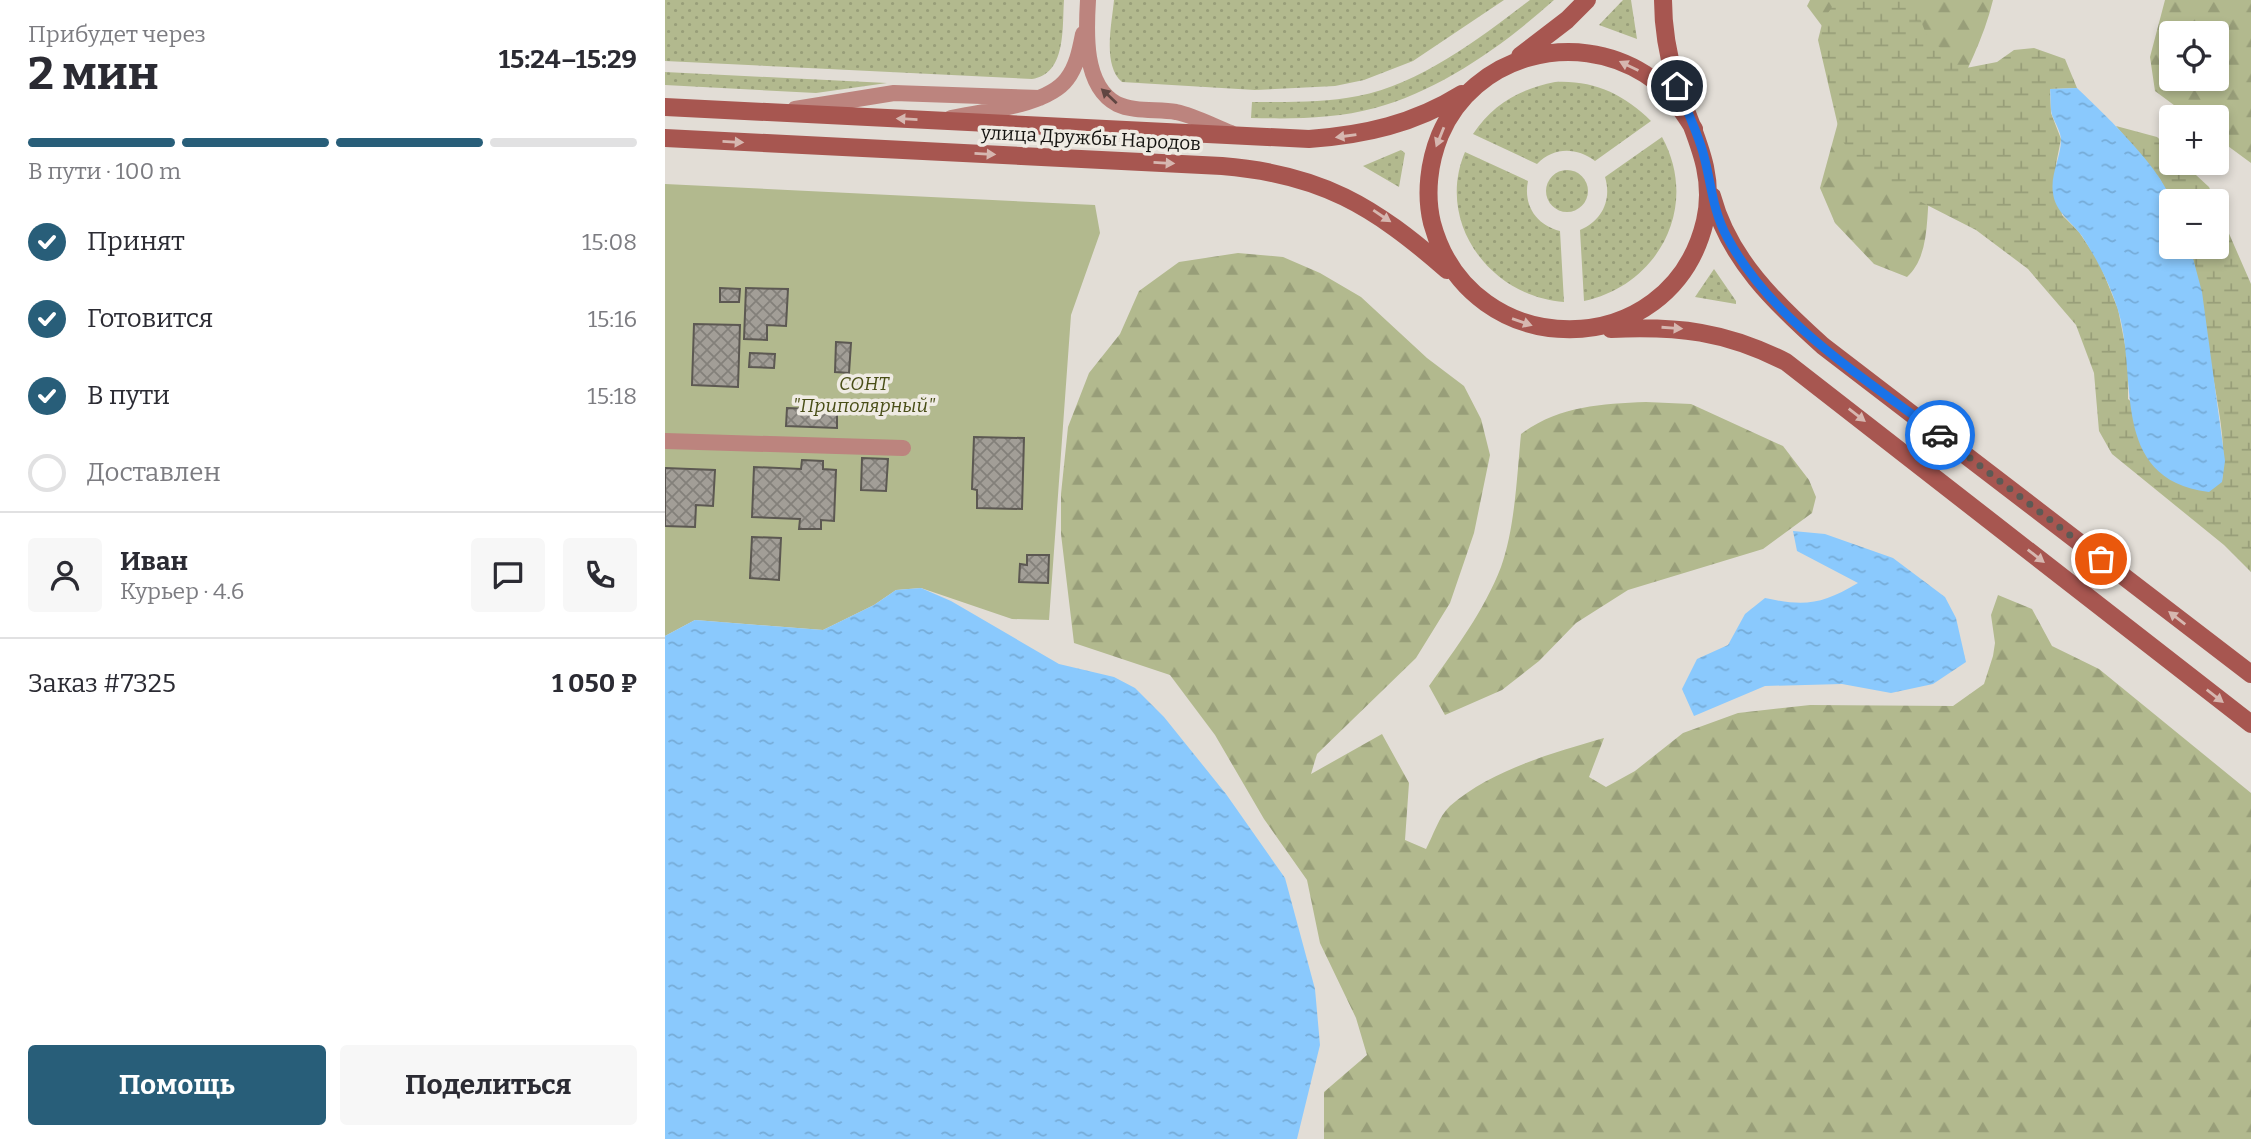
<!DOCTYPE html>
<html lang="ru">
<head>
<meta charset="utf-8">
<style>
  :root { --surface:#fff; --page:#f7f7f7; --text:#2b2b33; --muted:#7c7c81; --line:#e1e1e2; --accent:#285e79 }
  body { margin:0; font-family:Bitter,serif; background:var(--page); color:var(--text); height:100vh; display:flex; flex-direction:column; font-size:26px; white-space:nowrap }
  * { box-sizing:border-box; margin:0 }
  p { font-size:23px; color:var(--muted) }
  .icon { flex:none; width:38px; height:38px; fill:none; stroke:currentColor; stroke-width:2; stroke-linecap:round; stroke-linejoin:round }
  .map { position:relative; flex:1; overflow:hidden }
  .panel { display:flex; flex-direction:column; background:var(--surface); width:665px }
  .panel>* { flex:none }
  .fabs { position:absolute; left:1494px; top:21px; display:grid; gap:14px }
  .fabs a { display:grid; place-items:center; width:70px; height:70px; border-radius:7px; background:var(--surface); box-shadow:0 4px 10px #0003; font-size:35px }
  .pin { position:absolute; display:grid; place-items:center; width:60px; height:60px; color:#fff; margin:-30px; border:4px solid #fff; border-radius:50%; box-shadow:0 2px 7px #0007 }
  .courier { position:absolute; display:grid; place-items:center; width:70px; height:70px; margin:-35px; border:5px solid #1a73e8; border-radius:50%; background:#fff; color:#222; box-shadow:0 2px 9px #0007 }
  .head em { font-style:normal; font-weight:700 }
  .head div { display:flex; flex-direction:column-reverse }
  .head { display:flex; align-items:center; justify-content:space-between; height:119px; padding:0 28px }
  h1 { font-size:46px; font-weight:700; line-height:52px }
  .bar { display:grid; grid-template-columns:repeat(4,1fr); gap:10px 7px; align-content:center; height:84px; padding:0 28px }
  .bar i { height:9px; border-radius:5px; background:var(--line) }
  .bar .on { background:var(--accent) }
  .bar p { grid-column:span 4 }
  .line { display:flex; align-items:center; gap:18px; padding:0 28px; border-top:2px solid var(--line) }
  .line div { flex:1 }
  .round { display:grid; place-items:center; flex:none; width:74px; height:74px; border-radius:7px; background:var(--page) }
  ol { padding:0 28px; list-style:none }
  li { display:flex; align-items:center; gap:21px; height:77px }
  li p { margin-inline-start:auto }
  li .icon { padding:7px; border-radius:50%; background:var(--accent); color:#fff; stroke-width:4 }
  li:last-child { color:var(--muted) }
  li i { width:38px; height:38px; border:4px solid var(--line); border-radius:50% }
  .button { display:flex; gap:14px; margin-top:auto; padding:14px 28px }
  .button a { flex:1; height:80px; border-radius:7px; background:var(--accent); color:#fff; font-size:28px; font-weight:700; line-height:80px; text-align:center }
  .button a+a { background:var(--page); color:var(--text) }
  main { display:flex; flex:1; min-height:0 }
  .map>svg:first-child { display:block }
</style>
</head>
<body>
<main>
<section class="panel">
<div class="head"><div><h1>2 мин</h1><p>Прибудет через</p></div><em>15:24–15:29</em></div>
<div class="bar"><i class="on"></i><i class="on"></i><i class="on"></i><i></i><p>В пути · 100 m</p></div>
<ol>
<li><svg class="icon" aria-label="check" viewBox="0 0 24 24"><path d="M5 12l5 5 9-10"/></svg>Принят<p>15:08</p></li>
<li><svg class="icon" aria-label="check" viewBox="0 0 24 24"><path d="M5 12l5 5 9-10"/></svg>Готовится<p>15:16</p></li>
<li><svg class="icon" aria-label="check" viewBox="0 0 24 24"><path d="M5 12l5 5 9-10"/></svg>В пути<p>15:18</p></li>
<li><i></i>Доставлен</li>
</ol>
<div class="line" style="height:126px"><a class="round"><svg class="icon" aria-label="person" viewBox="0 0 24 24"><circle cx="12" cy="8" r="4"/><path d="M4 21q1-7 8-7t8 7"/></svg></a><div><b>Иван</b><p>Курьер · 4.6</p></div><a class="round"><svg class="icon" aria-label="chat" viewBox="0 0 24 24"><path d="M4 5h16v11H9l-5 4z"/></svg></a><a class="round"><svg class="icon" aria-label="phone" viewBox="0 0 24 24"><path d="M5 4h4l2 5-3 2q2 4 5 5l2-3 5 2v4C11 20 4 13 5 4z"/></svg></a></div>
<div class="line" style="height:91px"><div>Заказ #7325</div><b>1 050 ₽</b></div>
<div class="button"><a>Помощь</a><a>Поделиться</a></div>
</section>
<div class="map">
<svg width="1586" height="1139" viewBox="0 0 1586 1139">
  <defs>
    <pattern id="grass-dots" width="8" height="8" patternUnits="userSpaceOnUse" patternTransform="scale(1.75)"><rect width="8" height="8" fill="#b2b98e"/><path d="M2 2h.1M6 6h.1" fill="none" stroke="#989e79" stroke-width="1.8" stroke-linecap="round"/></pattern>
    <pattern id="forest-firs" width="22" height="20" patternUnits="userSpaceOnUse" patternTransform="scale(1.75)"><rect width="22" height="20" fill="#b2b98e"/><path d="M5 1l3.5 6h-7zM16 11l3.5 6h-7z" fill="#989e79"/></pattern>
    <pattern id="wetland-marsh" width="20" height="14" patternUnits="userSpaceOnUse" patternTransform="scale(1.75)"><rect width="20" height="14" fill="#b2b98e"/><path d="M1 5h8M5 5V1M11 12h8M15 12V8" fill="none" stroke="#989e79"/></pattern>
    <pattern id="water-ripples" width="26" height="14" patternUnits="userSpaceOnUse" patternTransform="scale(1.75)"><rect width="26" height="14" fill="#8ac9fd"/><path d="M2 4q2-2 4 0t4 0M15 11q2-2 4 0t4 0" fill="none" stroke="#76acd8"/></pattern>
    <pattern id="building-cross-hatch" width="8" height="8" patternUnits="userSpaceOnUse" patternTransform="scale(1.75)"><rect width="8" height="8" fill="#a29e97"/><path d="M0 0l8 8M0 8l8-8" fill="none" stroke="#83807a"/></pattern>
  </defs>
  <rect width="100%" height="100%" fill="#e2ddd6"/>
  <path fill="url(#grass-dots)" d="M0,0H399C397,26 402,74 367,79L0,61Z
    M449,0H839L748,61L699,80L670,86L590,90L457,82C437,65 447,23 449,0Z
    M865,0H889C839,45 776,90 710,108C670,119 627,119 586,118L587,102C623,102 658,103 693,96C756,84 815,38 865,0Z
    M958,0H966L972,39L934,25Z
    M0,72L222,83L151,93L0,85Z
    M890,82C928,80 959,94 986,121L930,161C911,147 889,147 872,164L808,134C828,104 855,89 890,82Z
    M997,137C1035,206 994,285 919,301L915,230C937,221 947,200 940,177Z
    M736,150L740,153L734,187L698,166Z
    M800,152L863,181C858,205 871,225 895,231L899,302C826,297 770,223 800,152Z
    M881 191a21 21 0 1 1 42 0a21 21 0 1 1-42 0Z
    M1049,269L1071,301V304L1030,297Z"/>
  <path fill="url(#forest-firs)" fill-rule="evenodd" d="M1145,0H1328C1319,39 1300,72 1285,109C1276,131 1270,158 1266,181C1260,212 1267,254 1242,277L1209,264L1170,223L1155,188L1175,115L1163,34L1142,6Z
    M1500,0H1586V163L1552,138V117H1525L1490,91L1485,57ZM1552,33V79H1507V33Z
    M573,253L618,257L655,273L696,297L762,358L799,386L816,419L825,455L809,533L785,603L751,658L652,754L646,774L717,734L744,783L740,840L761,849C768,836 774,816 785,806C826,770 887,753 939,738L924,777L941,787L970,771L1018,733L1073,713L1145,705L1288,706L1319,684L1328,656L1330,643L1326,615L1333,595L1367,609L1387,646L1434,669L1586,793V1139H659V1092L702,1055L691,1018L655,943L642,880L599,819L550,735L505,675L409,643L396,534V494L403,427L424,373L455,334L474,291L514,262Z
    M981,402L1026,404L1118,446L1144,480L1151,497L1147,513L1098,549L963,590L911,623L874,661L837,690L780,715L764,686C791,648 819,611 836,567C850,528 852,475 856,434C894,406 935,404 981,402Z"/>
  <path fill="url(#wetland-marsh)" d="M1172,0H1248L1261,34L1296,69L1332,62L1349,50L1369,48L1400,59L1412,88L1385,89L1386,113L1396,139L1391,164L1397,215L1414,232L1434,262L1453,309L1463,360V399L1557,481C1562,442 1552,403 1546,364C1539,324 1535,286 1525,247H1552V206L1586,284V572L1559,545L1447,454L1434,431L1429,373L1411,325L1363,269L1311,230L1203,175L1176,139L1153,40L1158,20Z
    M1451,126L1492,137L1507,151V163H1518L1544,187L1550,201L1507,203L1495,179Z"/>
  <path fill="#b2b98e" d="M0,184L430,205L435,233L406,315L384,620L347,619L256,588L231,590L209,605L158,630L30,620L0,636Z"/>
  <path fill="url(#water-ripples)" d="M1412,88C1438,113 1498,169 1507,203C1510,215 1507,233 1507,247H1525L1537,292L1560,461L1557,482L1544,492C1441,479 1475,374 1452,307C1444,282 1431,258 1417,236C1407,222 1390,212 1388,193C1385,175 1396,157 1396,140C1396,132 1390,123 1387,115C1385,107 1386,98 1385,89Z
    M1128,531L1160,534L1228,558L1280,597L1291,618L1301,662L1268,684L1226,693L1177,684L1100,686L1029,716L1017,689L1032,659L1063,645L1080,614L1100,598C1141,607 1157,604 1193,583L1132,551Z
    M256,588L286,601L394,664L449,677L470,688L499,717L561,794L620,878L650,989L655,1045L632,1139H0V636L30,620L158,630L209,605L231,590Z"/>
  <path fill="url(#building-cross-hatch)" stroke="#5c5852" stroke-width="2" d="M55,288L75,289L74,302H55Z
    M81,288L123,289L121,326L102,325V340L79,339Z
    M29,324L75,325L73,387L27,385Z
    M171,342L186,343L184,373L170,372Z
    M85,353L110,354L109,368L84,367Z
    M122,408L172,410V428L121,426Z
    M309,437L359,438L357,509L312,508V490L307,489Z
    M197,458L223,459L221,491L196,490Z
    M137,460L158,461V469L171,470L169,521L156,520V529H134L135,519L87,517L89,467L136,469Z
    M0,468L50,470L48,506L31,505L30,527L0,526Z
    M87,537L116,538L114,580L85,578Z
    M362,555H384L383,583L354,582L355,564L362,565Z"/>
  <g fill="none" stroke-linecap="round" stroke-linejoin="round">
    <path stroke="#bc847e" stroke-width="16" d="M423,0C421,32 418,86 452,104C469,112 492,109 511,112C530,116 548,126 566,133
      M130,109L229,93L375,98
      M286,118C318,111 382,106 402,79C412,66 415,49 418,34
      M0,441L238,448"/>
    <path stroke="#a75650" stroke-width="18" d="M998,0C998,29 1003,56 1011,83C1026,130 1052,170 1040,221C1006,365 805,365 767,223C760,194 764,162 775,135C809,55 909,29 980,74C1002,88 1016,108 1029,129
      M855,56L902,20L922,0
      M0,107L644,139C699,135 749,124 797,94
      M0,138L557,166C656,174 709,206 782,270
      M1047,196C1064,259 1110,303 1158,346L1586,674
      M946,329C1013,326 1060,331 1121,362L1586,724"/>
  </g>
  <defs><path id="oneway-solid" d="M-6-.8H1V-3.2L6.5 0L1 3.2V.8H-6Z" transform="scale(1.75)"/></defs>
  <g fill="#d6b7b0">
    <use href="#oneway-solid" transform="translate(964 66) rotate(-154)"/>
    <use href="#oneway-solid" transform="translate(242 119) rotate(-177)"/>
    <use href="#oneway-solid" transform="translate(681 136) rotate(172)"/>
    <use href="#oneway-solid" transform="translate(775 137) rotate(112)"/>
    <use href="#oneway-solid" transform="translate(68 142) rotate(3)"/>
    <use href="#oneway-solid" transform="translate(320 154) rotate(3)"/>
    <use href="#oneway-solid" transform="translate(499 163) rotate(3)"/>
    <use href="#oneway-solid" transform="translate(717 216) rotate(34)"/>
    <use href="#oneway-solid" transform="translate(857 322) rotate(19)"/>
    <use href="#oneway-solid" transform="translate(1007 328) rotate(4)"/>
    <use href="#oneway-solid" transform="translate(1192 415) rotate(38)"/>
    <use href="#oneway-solid" transform="translate(1371 556) rotate(38)"/>
    <use href="#oneway-solid" transform="translate(1512 618) rotate(-142)"/>
    <use href="#oneway-solid" transform="translate(1550 696) rotate(38)"/>
  </g>
  <use fill="#604642" href="#oneway-solid" transform="translate(444 96) rotate(-137)"/>
  <g fill="none" stroke-linecap="round" stroke-linejoin="round">
    <path stroke="#5c5a55" stroke-width="7" stroke-dasharray="0 12.6" d="M1275,435L1436,559"/>
    <path stroke="#1a73e8" stroke-width="9" d="M1012,86C1020,106 1029,125 1036,146C1046,176 1046,208 1062,237C1108,323 1200,378 1275,435"/>
  </g>
  <g text-anchor="middle" dominant-baseline="central" stroke-width="7" stroke-linejoin="round" paint-order="stroke">
    <g font-size="19" fill="#141310" stroke="#efebe3">
      <text transform="translate(426 138) rotate(3)">улица Дружбы Народов</text>
    </g>
    <g font-size="19" font-style="italic" fill="#494e17" stroke="#efebe3">
      <text x="199" y="383">СОНТ<tspan x="199" dy="22">"Приполярный"</tspan></text>
    </g>
  </g>
</svg>
<div class="fabs">
<a><svg class="icon" aria-label="locate" viewBox="0 0 24 24"><circle cx="12" cy="12" r="6"/><path d="M12 2v4M12 18v4M2 12h4M18 12h4"/></svg></a>
<a>+</a>
<a>−</a>
</div>
<div class="pin" style="left:1436px;top:559px;background:#ea580c"><svg class="icon" aria-label="bag" viewBox="0 0 24 24"><path d="M5 8h14l-1 12H6zM9 8a3 3 0 0 1 6 0"/></svg></div>
<div class="pin" style="left:1012px;top:86px;background:#1f2937"><svg class="icon" aria-label="home" viewBox="0 0 24 24"><path d="M3 11l9-7 9 7M6 9v11h12V9"/></svg></div>
<div class="courier" style="left:1275px;top:435px"><svg class="icon" aria-label="car" viewBox="0 0 24 24"><path d="M5 17H2v-5l4-1 3-4h7l3 4 3 1v5h-3M9 17h6M6 11h13"/><circle cx="7" cy="17" r="2"/><circle cx="17" cy="17" r="2"/></svg></div>
</div>
</main>
</body>
</html>
